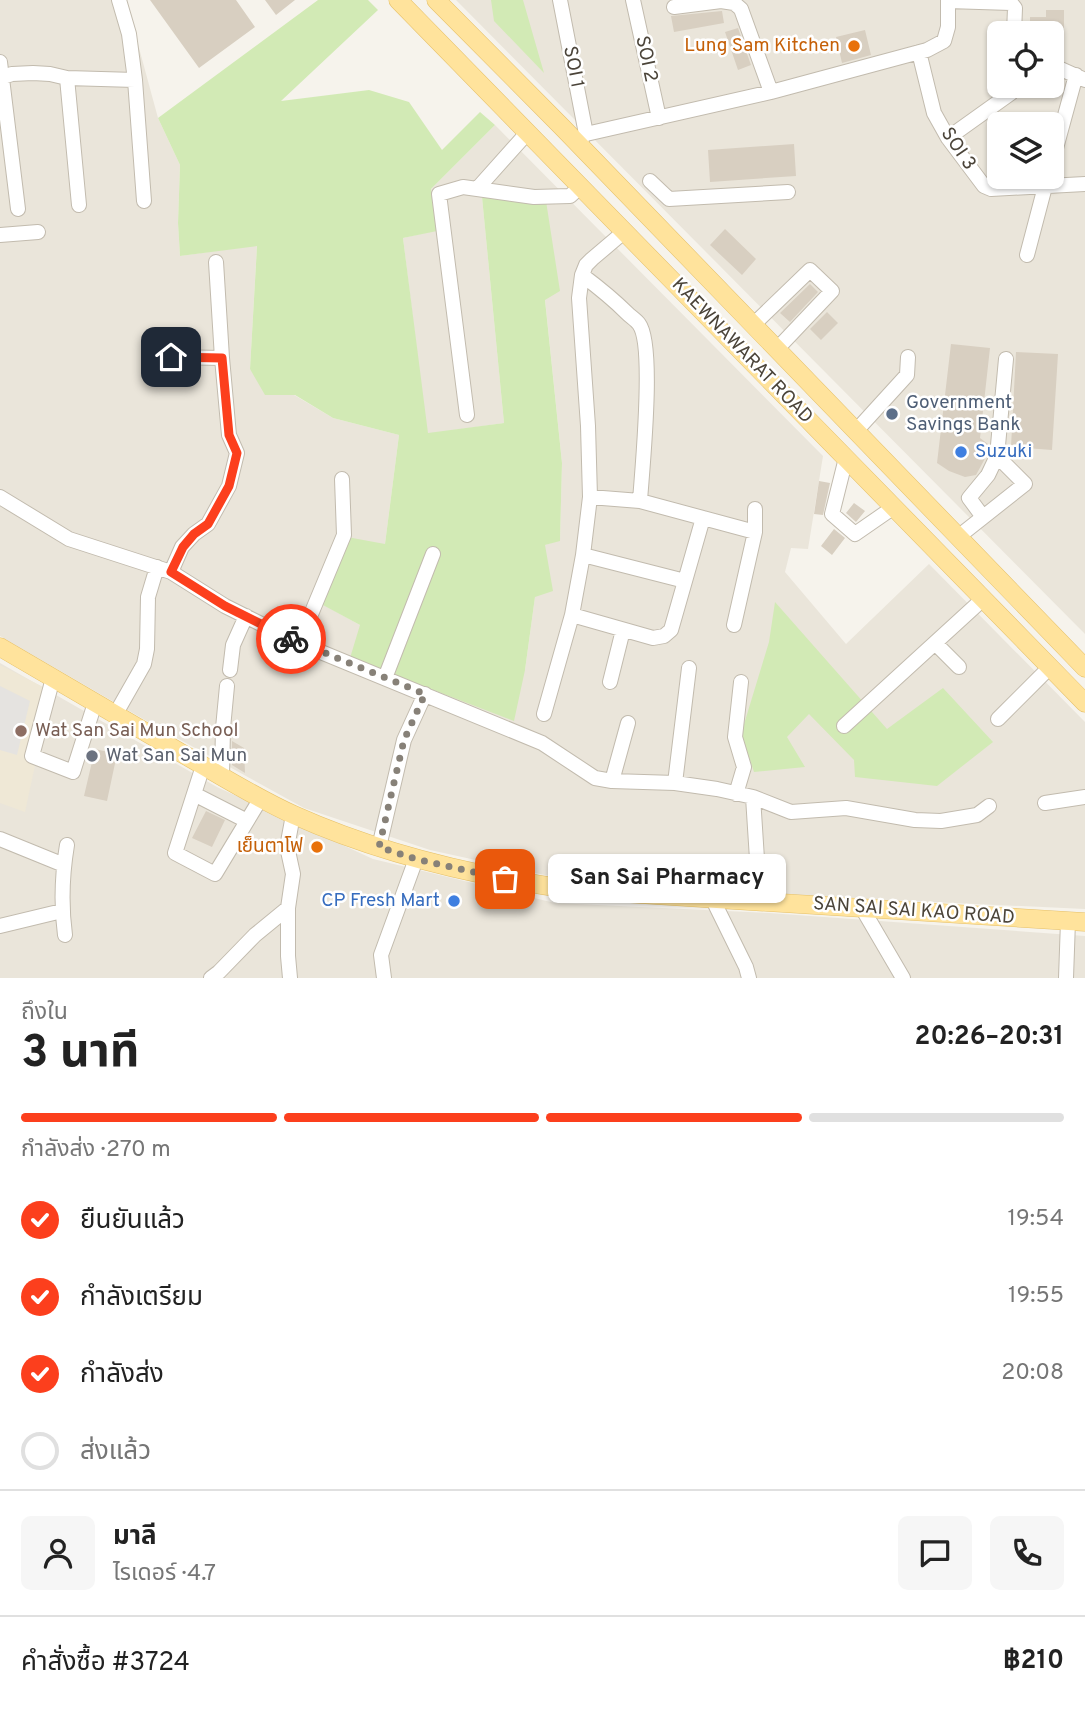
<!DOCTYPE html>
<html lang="th">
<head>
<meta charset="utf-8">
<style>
  :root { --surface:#fff; --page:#f6f6f6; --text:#222; --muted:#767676; --line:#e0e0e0; --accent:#fc3f1d }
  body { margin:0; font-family:Overpass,"Noto Sans Thai",sans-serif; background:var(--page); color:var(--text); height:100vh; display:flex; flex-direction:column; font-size:26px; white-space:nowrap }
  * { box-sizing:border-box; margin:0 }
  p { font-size:23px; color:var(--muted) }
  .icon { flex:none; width:38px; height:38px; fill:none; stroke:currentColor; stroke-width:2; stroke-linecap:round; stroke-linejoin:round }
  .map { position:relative; height:978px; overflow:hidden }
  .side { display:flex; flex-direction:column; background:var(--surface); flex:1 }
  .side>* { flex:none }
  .tools { position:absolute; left:987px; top:21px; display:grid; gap:14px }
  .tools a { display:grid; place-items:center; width:77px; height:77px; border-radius:10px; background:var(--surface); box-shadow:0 2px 5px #0004; font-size:35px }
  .pin { position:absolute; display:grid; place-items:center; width:60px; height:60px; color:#fff; margin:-30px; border-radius:14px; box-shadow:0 4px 10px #0006 }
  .courier { position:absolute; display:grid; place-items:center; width:70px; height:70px; margin:-35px; border:5px solid #fc3f1d; border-radius:50%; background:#fff; color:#222; box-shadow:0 2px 9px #0007 }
  .bubble { position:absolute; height:49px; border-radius:10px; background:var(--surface); box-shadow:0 2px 5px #0004; font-size:23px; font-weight:700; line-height:49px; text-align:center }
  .headline em { font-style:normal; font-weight:700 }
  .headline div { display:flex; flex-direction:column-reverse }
  .headline { display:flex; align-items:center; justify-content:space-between; height:119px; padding:0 21px }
  h1 { font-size:46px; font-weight:700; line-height:52px }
  .bar { display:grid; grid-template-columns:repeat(4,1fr); gap:10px 7px; align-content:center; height:84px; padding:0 21px }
  .bar i { height:9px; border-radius:5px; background:var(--line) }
  .bar .selected { background:var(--accent) }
  .bar p { grid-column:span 4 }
  .line { display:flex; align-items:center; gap:18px; padding:0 21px; border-top:2px solid var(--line) }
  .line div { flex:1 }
  .round { display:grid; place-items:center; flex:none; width:74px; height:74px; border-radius:10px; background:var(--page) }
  ol { padding:0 21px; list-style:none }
  li { display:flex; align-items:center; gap:21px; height:77px }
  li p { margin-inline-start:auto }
  li .icon { padding:7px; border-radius:50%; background:var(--accent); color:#fff; stroke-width:4 }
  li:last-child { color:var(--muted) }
  li i { width:38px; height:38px; border:4px solid var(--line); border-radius:50% }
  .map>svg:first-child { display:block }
</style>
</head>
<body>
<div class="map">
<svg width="1085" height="978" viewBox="0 0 1085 978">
  <rect width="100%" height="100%" fill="#f6f3ec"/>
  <path fill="#eae5da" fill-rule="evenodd" d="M0,0H126L158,118L180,165L178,223L180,256L257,245L250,369L333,418L399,435L385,544L322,604L360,625L525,670L535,597L545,545L560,540L562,463L545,299L482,197L504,423L427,434L403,238L437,230L431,189L495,125L823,456L808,549L791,548L785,572L846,644L929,564L1085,722V909L780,895L554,877L430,850L304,808L157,727L0,636Z
    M456,0H1085V634ZM999,33H1052V86H999ZM999,124H1052V177H999Z
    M0,663L217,787L373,859L555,903L769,913L1085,936V978H0Z"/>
  <path fill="#efe8d6" d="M0,665L51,691L25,812L0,803Z"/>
  <path fill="#d2eab5" d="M318,0H368L378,10L281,101L369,90L409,102L442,150L480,112L495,125L431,189L437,231L403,238L428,433L504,423L482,197L546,201L560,291L545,300L562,463L560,541L545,545L553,591L535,597L525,670L514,721L350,658L360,625L321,604L347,537L385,544L399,435L333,418L295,395H265L250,369L257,246L180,256L178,223L180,165L158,118Z
    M491,0H523L544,73L494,21Z
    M775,602L887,729L943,688L993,742L937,786L855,777L854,760L809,714L787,737L805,767L754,772L741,734L769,642Z"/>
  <path fill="#e5e3e0" d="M0,686L30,701L17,755L0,750Z"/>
  <path fill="#d8cfc1" d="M150,0H236L255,27L199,68Z
    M265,0H295L276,15Z
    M1046,10H1064V28H1052V33H1030V17H1046Z
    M722,11L724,23L674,32L671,16Z
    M738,28L751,65L738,70L725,32Z
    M865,30L871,55L842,63L836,37Z
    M794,144L796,176L710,182L708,150Z
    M725,229L756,259L742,275L710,245Z
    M810,284L818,292L790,322L780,313Z
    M827,312L838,323L821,340L810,329Z
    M951,344L990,348L980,438L988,444V453L976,475L965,477L949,471L937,463Z
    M1016,352L1058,354L1052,450L1011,447Z
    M819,481L830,483L823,515L814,514Z
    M854,503L865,511L856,522L846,513Z
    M834,529L845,538L832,555L821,546Z
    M232,741L244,748L245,773L232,765Z
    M95,749L117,754L107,801L84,796Z
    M206,811L225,820L212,847L192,838Z"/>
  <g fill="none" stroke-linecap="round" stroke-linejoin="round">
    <defs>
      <path id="minor" d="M119,0L129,34L135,80L144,201
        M560,0L586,134
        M633,0L659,118
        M948,1L1011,3L1015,8L1014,33
        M674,7L721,1L734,3L741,9L771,92
        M919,52L934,113L948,138L984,186L991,189L1085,184
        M0,62L18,209
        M1052,65L1085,80
        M3,77L12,74L33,73L50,74L67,78L135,80
        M67,78L79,205
        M948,138L1011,93L1012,86
        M577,143L586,134L771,92L927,50L944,41L948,27V0
        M1052,163L1076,75
        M650,181L669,199L788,192
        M477,189L528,132
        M0,235L38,232
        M1027,255L1047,179
        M216,262L222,358
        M582,275C598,287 613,299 627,313C631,317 636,320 639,324C655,345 642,470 640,501
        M753,325L810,270L832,291L777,349
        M166,337L171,357L222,358L229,435L237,453L229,486L208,524L194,534L182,547L171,572
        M467,415L439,194L463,187L534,197L570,196L581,186
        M856,431L907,375L908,357
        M846,458L832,514L855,534L894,507
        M0,497L69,539L171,572L225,606L299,643L542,743L595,778L612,781L675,783L717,789L753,797L791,812L846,808L915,820L941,821L977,815L989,806
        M590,497L640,501L755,532
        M983,517L969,498L988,475L997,456L1006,359
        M958,537L1025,484L997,456
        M583,555L685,581
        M572,615L653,638L664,636L671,630L703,518
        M734,625L755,532V509
        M299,643L344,535L342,479
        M935,643L959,667
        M230,670L233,645L246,616
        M53,678L32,756L73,772L95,703
        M385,678L433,554
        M610,682L623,630
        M544,714L572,615L583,555L590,497L588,426L579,298L582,275L586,265L592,259L625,231
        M115,715L144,664L147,649L148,597L157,567
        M998,719L1050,667
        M844,726L983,599
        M203,766L175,853L215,874L261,798
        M222,776L223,728L227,686
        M612,781L628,723
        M675,783L689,668
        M194,794L247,821
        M736,794L744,767L735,737L741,682
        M753,797L757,859L766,902
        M1045,803L1085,797
        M0,839L64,865
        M379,847L404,740L425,694
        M713,900L746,967L749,978
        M862,908L903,978
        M0,926L62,911
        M65,935C61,905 62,875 67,845
        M211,978L219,972L255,935L288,908
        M290,978L288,956V908L293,874L288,851V842L293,815
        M384,978L381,955L416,859
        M1066,978L1068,921"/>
      <path id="major" d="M398,0L1085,703
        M436,0L562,127L1085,668
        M0,647C61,683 122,719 183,754C220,775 256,798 294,815C383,855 479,877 575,890L1085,922"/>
    </defs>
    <use href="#minor" stroke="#c2bbae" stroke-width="16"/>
    <use href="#major" stroke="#e6c16a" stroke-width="19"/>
    <use href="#minor" stroke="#fff" stroke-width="14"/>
    <use href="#major" stroke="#ffe39c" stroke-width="18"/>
  </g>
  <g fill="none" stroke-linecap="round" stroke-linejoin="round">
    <path stroke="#878178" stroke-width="7" stroke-dasharray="0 12.6" d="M291,639L425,694L404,740L379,847L416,859L505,879"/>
    <path stroke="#fc3f1d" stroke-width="9" d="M171,357L222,358L229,435L237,453L229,486L208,524L194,534L183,547L171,572L225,606L291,639"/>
  </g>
  <g fill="#e8710a" stroke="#fff" stroke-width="2.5">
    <circle cx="854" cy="46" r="7"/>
    <circle cx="317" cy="847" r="7"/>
  </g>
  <circle fill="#5c6f8a" stroke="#fff" stroke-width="2.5" cx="892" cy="414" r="7"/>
  <g fill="#3f7fe0" stroke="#fff" stroke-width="2.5">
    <circle cx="961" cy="452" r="7"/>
    <circle cx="454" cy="901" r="7"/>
  </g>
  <circle fill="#8d6e63" stroke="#fff" stroke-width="2.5" cx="21" cy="731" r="7"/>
  <circle fill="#6b7280" stroke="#fff" stroke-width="2.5" cx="92" cy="756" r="7"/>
  <g text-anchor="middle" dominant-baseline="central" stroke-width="5" stroke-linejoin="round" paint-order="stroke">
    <g font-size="19" fill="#c56008" stroke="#fff" text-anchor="end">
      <text x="840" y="46">Lung Sam Kitchen</text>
      <text x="303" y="847">เย็นตาโฟ</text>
    </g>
    <g font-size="19" fill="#4b4439" stroke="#fff">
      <text transform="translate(646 59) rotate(78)">SOI 2</text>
      <text transform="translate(573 67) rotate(79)">SOI 1</text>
      <text transform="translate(958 149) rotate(56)">SOI 3</text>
      <text transform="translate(742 351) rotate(46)">KAEWNAWARAT ROAD</text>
      <text transform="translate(914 911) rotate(4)">SAN SAI SAI KAO ROAD</text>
    </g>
    <g font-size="19" fill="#4e5e75" stroke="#fff" text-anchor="start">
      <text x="906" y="403">Government<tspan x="906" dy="22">Savings Bank</tspan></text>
    </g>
    <g font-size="19" fill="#366cbe" stroke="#fff" text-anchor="start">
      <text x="975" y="452">Suzuki</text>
      <text x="440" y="901" text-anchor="end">CP Fresh Mart</text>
    </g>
    <g font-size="19" fill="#785e54" stroke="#fff" text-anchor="start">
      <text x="35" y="731">Wat San Sai Mun School</text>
    </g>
    <g font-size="19" fill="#5b616d" stroke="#fff" text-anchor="start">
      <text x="106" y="756">Wat San Sai Mun</text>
    </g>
  </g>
</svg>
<div class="tools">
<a><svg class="icon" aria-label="locate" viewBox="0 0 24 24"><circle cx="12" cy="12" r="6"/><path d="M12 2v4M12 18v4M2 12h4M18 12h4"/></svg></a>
<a><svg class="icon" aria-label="layers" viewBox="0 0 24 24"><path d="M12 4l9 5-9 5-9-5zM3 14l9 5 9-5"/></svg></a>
</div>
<div class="pin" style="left:505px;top:879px;background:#ea580c"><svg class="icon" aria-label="bag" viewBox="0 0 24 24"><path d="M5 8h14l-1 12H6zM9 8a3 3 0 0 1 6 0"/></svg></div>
<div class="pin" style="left:171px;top:357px;background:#1f2937"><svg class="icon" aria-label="home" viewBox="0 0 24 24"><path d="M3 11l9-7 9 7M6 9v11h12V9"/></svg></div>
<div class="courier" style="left:291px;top:639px"><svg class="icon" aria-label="bike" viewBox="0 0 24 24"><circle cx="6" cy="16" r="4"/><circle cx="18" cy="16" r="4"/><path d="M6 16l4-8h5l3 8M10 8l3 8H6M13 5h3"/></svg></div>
<div class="bubble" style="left:548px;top:854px;width:238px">San Sai Pharmacy</div>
</div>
<section class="side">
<div class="headline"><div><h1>3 นาที</h1><p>ถึงใน</p></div><em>20:26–20:31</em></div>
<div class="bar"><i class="selected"></i><i class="selected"></i><i class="selected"></i><i></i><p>กำลังส่ง · 270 m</p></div>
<ol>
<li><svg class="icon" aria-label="check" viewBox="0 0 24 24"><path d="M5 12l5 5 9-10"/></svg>ยืนยันแล้ว<p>19:54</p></li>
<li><svg class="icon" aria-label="check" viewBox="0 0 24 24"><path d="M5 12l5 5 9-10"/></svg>กำลังเตรียม<p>19:55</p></li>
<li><svg class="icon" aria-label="check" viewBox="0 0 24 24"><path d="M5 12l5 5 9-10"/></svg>กำลังส่ง<p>20:08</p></li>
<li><i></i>ส่งแล้ว</li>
</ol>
<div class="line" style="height:126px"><a class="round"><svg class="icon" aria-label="person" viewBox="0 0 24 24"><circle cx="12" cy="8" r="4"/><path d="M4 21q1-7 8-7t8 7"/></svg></a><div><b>มาลี</b><p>ไรเดอร์ · 4.7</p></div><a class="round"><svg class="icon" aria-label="chat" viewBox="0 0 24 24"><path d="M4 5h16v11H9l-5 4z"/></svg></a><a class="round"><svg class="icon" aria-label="phone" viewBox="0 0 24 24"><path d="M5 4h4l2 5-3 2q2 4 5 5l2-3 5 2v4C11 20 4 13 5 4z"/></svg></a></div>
<div class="line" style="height:91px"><div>คำสั่งซื้อ #3724</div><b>฿210</b></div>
</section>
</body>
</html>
